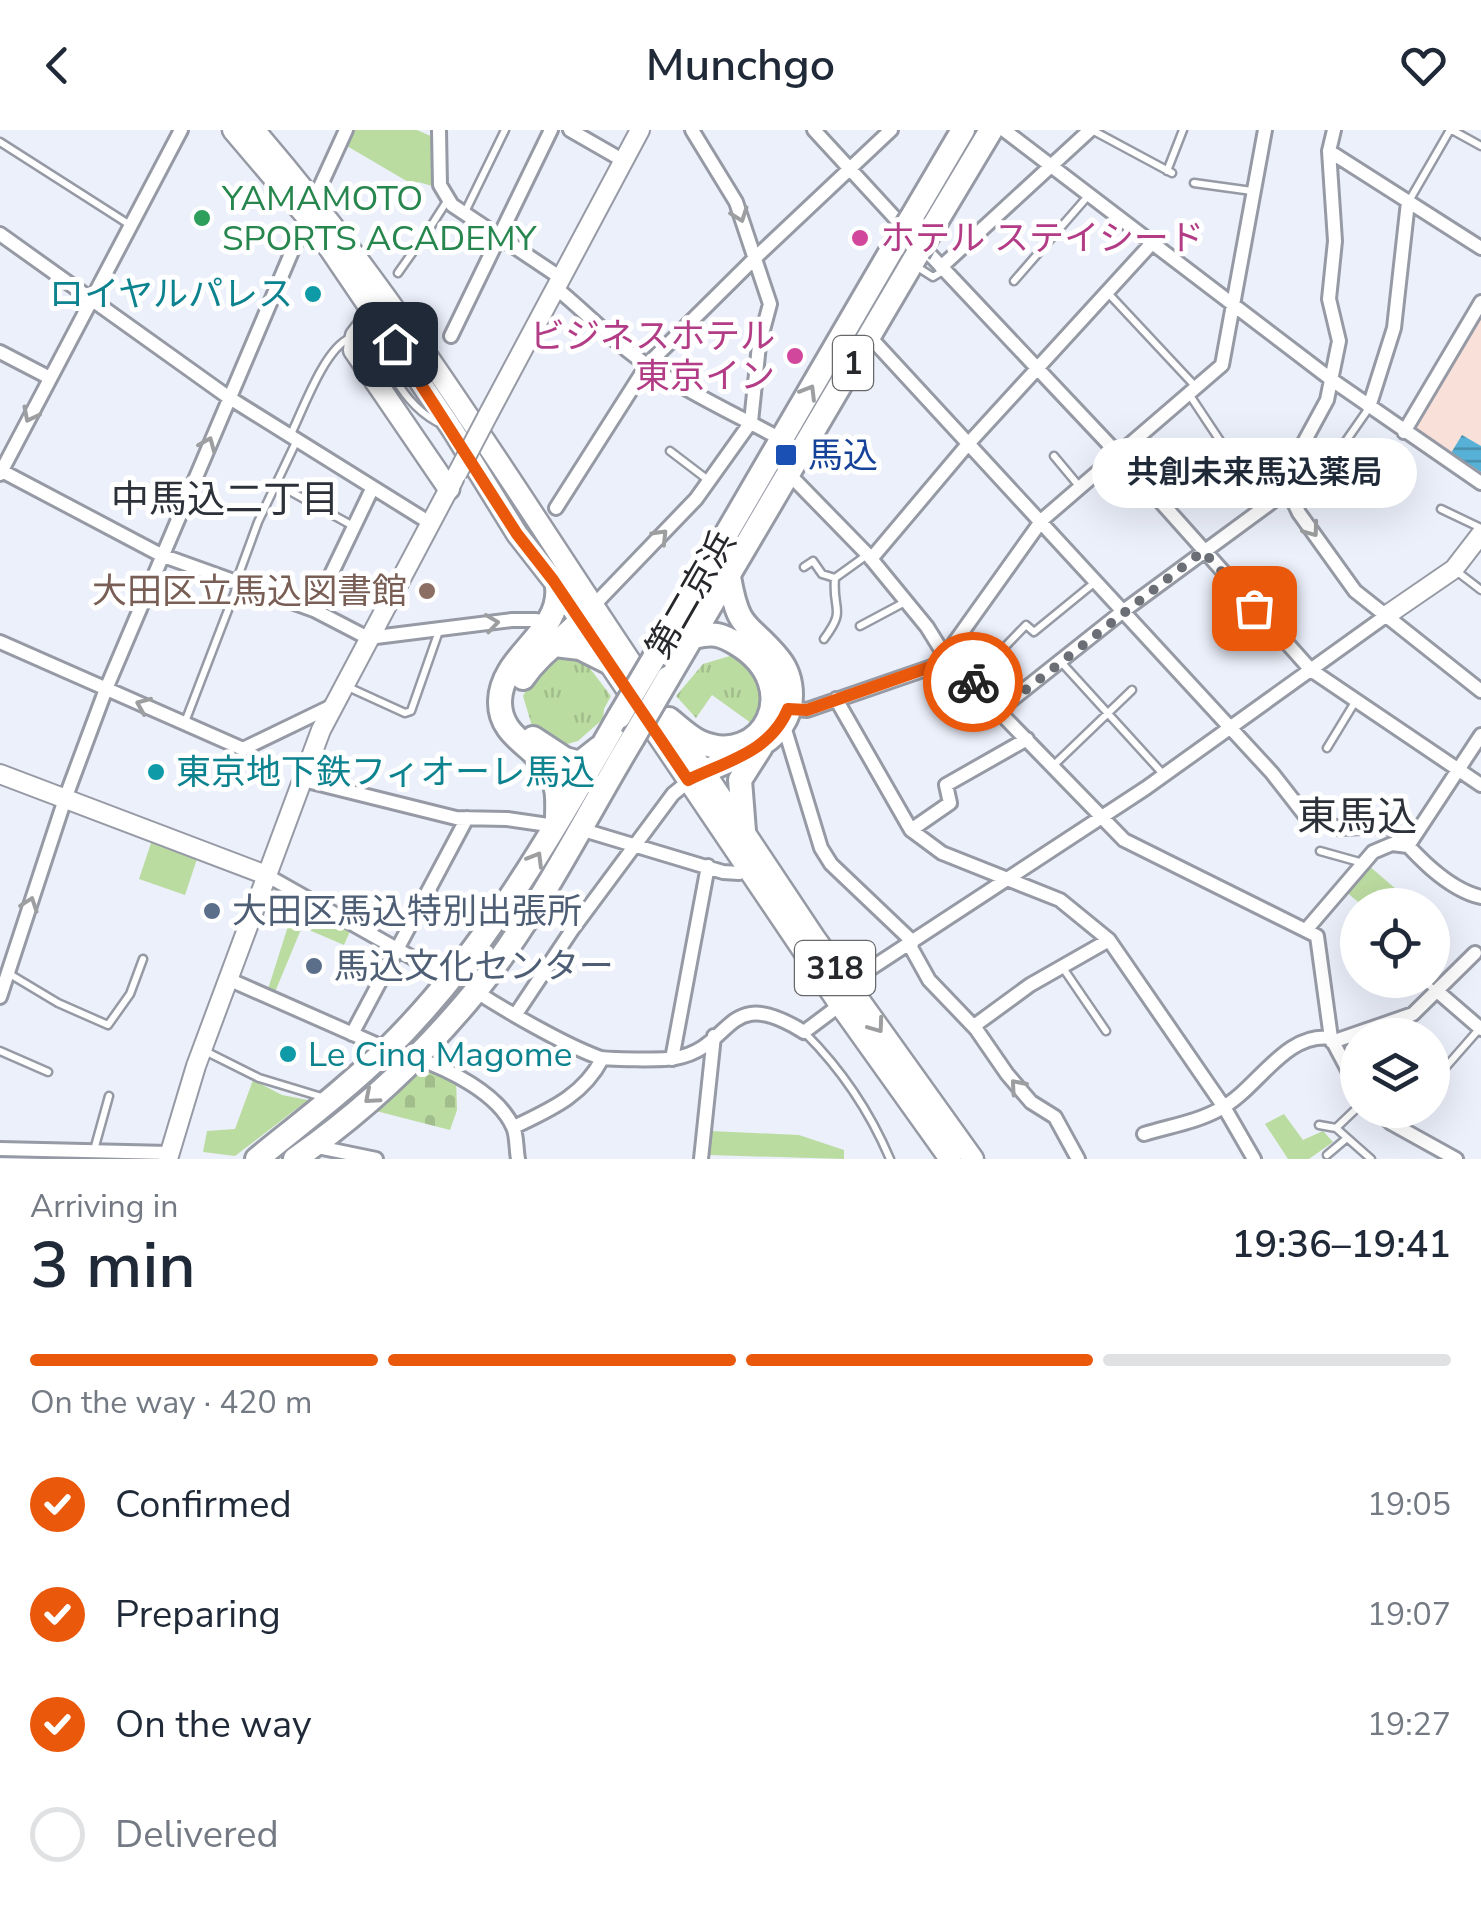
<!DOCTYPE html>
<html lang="en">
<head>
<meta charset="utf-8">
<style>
  :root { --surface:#fff; --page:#f2f2f3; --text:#1f2937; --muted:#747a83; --line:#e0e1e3; --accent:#ea580c }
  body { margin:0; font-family:"Nunito Sans","Noto Sans JP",sans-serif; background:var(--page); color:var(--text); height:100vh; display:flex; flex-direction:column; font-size:38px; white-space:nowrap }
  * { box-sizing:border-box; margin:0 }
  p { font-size:32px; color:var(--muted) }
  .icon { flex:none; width:55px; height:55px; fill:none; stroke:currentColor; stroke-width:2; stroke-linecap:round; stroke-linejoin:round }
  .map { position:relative; height:1029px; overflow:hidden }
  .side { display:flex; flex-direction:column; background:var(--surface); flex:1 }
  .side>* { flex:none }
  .buttons { position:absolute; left:1340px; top:758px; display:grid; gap:20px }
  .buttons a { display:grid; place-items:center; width:110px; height:110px; border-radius:50%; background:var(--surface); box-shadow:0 10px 40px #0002; font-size:50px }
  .pin { position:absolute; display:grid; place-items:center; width:85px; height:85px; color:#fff; margin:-42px; border-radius:20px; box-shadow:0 5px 15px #0006 }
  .courier { position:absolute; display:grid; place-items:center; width:100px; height:100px; margin:-50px; border:8px solid #ea580c; border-radius:50%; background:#fff; color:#222; box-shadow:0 2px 12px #0007 }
  .bubble { position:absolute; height:70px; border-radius:35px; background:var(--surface); box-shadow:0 10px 40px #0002; font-size:32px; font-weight:600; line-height:70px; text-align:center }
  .head em { font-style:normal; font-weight:600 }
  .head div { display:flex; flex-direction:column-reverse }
  .head { display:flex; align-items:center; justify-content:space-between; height:170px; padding:0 30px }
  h1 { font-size:65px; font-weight:600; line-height:75px }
  .bar { display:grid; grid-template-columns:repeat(4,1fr); gap:15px 10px; align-content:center; height:120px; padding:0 30px }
  .bar i { height:12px; border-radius:8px; background:var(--line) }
  .bar .active { background:var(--accent) }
  .bar p { grid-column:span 4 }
  ol { padding:0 30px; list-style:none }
  li { display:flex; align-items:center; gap:30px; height:110px }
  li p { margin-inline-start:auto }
  li .icon { padding:10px; border-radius:50%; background:var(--accent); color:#fff; stroke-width:4 }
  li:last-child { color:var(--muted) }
  li i { width:55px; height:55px; border:5px solid var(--line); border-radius:50% }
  header { display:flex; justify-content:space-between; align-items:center; height:130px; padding:0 30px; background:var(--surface); font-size:45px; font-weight:600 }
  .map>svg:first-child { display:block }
</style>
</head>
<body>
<header><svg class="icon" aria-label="back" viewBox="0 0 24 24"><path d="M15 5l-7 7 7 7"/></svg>Munchgo<svg class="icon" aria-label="heart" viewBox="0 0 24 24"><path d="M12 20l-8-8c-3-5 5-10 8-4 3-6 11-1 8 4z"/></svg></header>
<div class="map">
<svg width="1481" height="1029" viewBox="0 0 1481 1029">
  <defs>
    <pattern id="grass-tufts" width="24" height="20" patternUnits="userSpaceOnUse" patternTransform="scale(2.5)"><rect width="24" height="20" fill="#bbdca1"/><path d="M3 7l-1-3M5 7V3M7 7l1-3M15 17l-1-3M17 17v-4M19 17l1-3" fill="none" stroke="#a1bd8b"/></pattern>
    <pattern id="cemetery-stones" width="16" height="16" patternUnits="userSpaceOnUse" patternTransform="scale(2.5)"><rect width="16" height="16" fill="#bbdca1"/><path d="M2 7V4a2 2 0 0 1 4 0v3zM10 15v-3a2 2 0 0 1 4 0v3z" fill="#a1bd8b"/></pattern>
    <pattern id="water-rules" width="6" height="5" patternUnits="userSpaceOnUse" patternTransform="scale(2.5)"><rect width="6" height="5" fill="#57b0d5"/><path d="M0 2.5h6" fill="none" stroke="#488fad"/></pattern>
  </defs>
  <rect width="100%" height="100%" fill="#ecf0fb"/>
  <path fill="#f9e0d8" d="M1481,185V349L1412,301Z"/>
  <path fill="url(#grass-tufts)" d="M733,525C756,547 775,562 751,593L712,565L696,588L676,566L703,534Z
    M561,528L585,532L611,566L604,579L603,589L578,611L560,616L532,596L523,566L538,539Z"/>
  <path fill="url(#cemetery-stones)" d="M419,937L456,948L457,980L450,1000L376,981Z"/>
  <path fill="#bbdca1" d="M355,0H417L433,7L432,56L418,52L415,56L347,16Z
    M151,713L197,729L185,765L139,749Z
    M1368,735L1410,771L1407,775H1362L1346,762Z
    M297,768L351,799L344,815L302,797L275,862L268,859Z
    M253,950L282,965L308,970L235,1026L203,1022L207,1001L235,999Z
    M1284,984L1303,1010L1323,1001L1333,1012L1309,1029H1288L1265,994Z
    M711,1001L799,1005L844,1020V1029L709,1025Z"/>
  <path fill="url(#water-rules)" d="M1462,305L1481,316V342L1451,323Z"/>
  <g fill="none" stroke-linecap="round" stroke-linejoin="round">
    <defs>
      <path id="lane" d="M1092,0L1172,43
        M1452,0L1481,16
        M0,12L130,95
        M1167,41L1183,0
        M1194,53L1252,61
        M1409,71L1450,0
        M465,82L505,0
        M426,104L447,71
        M922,140L933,147L943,141
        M398,143L422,109
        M1014,151L1088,66
        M1108,163L1195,256
        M391,221L387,237C401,259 413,279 437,292
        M1189,264L1264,377
        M290,306C303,280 324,219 350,208
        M670,321L708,350
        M1054,326L1079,356
        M277,354L353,396
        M1306,368L1369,278
        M1441,379L1481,398
        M804,437L813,431L822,444L835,448C832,482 847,478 824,509
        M1455,440L1481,460
        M835,448L867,425
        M236,452L258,392L296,312
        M860,496L905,472
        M1062,533L1164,645
        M972,551L1026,495L1034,502L1094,453
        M348,557L405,583L411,581L439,501
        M185,592L238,454
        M1327,618L1355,572
        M1054,635L1132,560
        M1320,721L1363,733
        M1063,838L1106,901
        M8,843L58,873L108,895L130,864L143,829
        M1422,850L1436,861
        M805,903C841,939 870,982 890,1029
        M0,921L48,942
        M207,922L259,948L325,968
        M1445,938L1480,898
        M1319,995L1336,998L1358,977
        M1336,998L1371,1029
        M94,1020L109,966
        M1327,1025L1347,1008"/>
      <path id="street" d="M439,0L440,55L452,75L561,148
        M570,0L624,31
        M814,0L907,101
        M1004,0L1332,250L1481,353
        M1334,0L1329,21L1335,111L1329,169L1339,211L1327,270L1289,340L1288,360L1299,383L1355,461L1481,561
        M1329,21L1481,118
        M314,70L346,0
        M0,104L228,267L430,393
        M921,115L1118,324L1311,540L1481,655
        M941,137L1090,0
        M556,158C588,184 617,216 652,238C700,270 753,292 802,321
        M451,206L551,0
        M869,206L1272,643L1304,684L1338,698L1390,696C1414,723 1446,759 1481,767
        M0,222L50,248
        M1369,277L1394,198L1408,72
        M1404,302L1481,172
        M0,340L161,425L314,480L368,508L512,490H536L546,493
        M787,342L868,425L927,497L945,526L1124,710L1317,806L1331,908L1358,959
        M0,344L181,0
        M556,378L647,235L755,128L891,0
        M871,429L968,314L1152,113
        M593,476L696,369L751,292L759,215L770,174L736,72L692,0
        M314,480L372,359
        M0,512L243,619L332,576
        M945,526L1042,390L1222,235L1265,0
        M836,569L911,700L942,723L1060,770L1109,810L1224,977L1254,1029
        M785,578L807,580L949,531
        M1000,579L1122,482L1288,360
        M783,593L821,718L831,734L913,812
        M303,650L456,688L507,689L555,696
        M580,699L723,742L739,743L750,738
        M911,700L950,673L946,655L1027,609
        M266,745L450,849
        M1306,800L1373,722L1392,714L1408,716L1481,605
        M909,814L929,850L976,899L1007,944L1031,972L1055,987L1078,1029
        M228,849L387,919
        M847,854L1146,658L1387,485
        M475,861C508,882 563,914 598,927C605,930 666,930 675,928C735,918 724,852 804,902L840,875
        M1437,861L1481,899
        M0,867L65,669L106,559L307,86
        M516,884L572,800L673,664L694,647
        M974,896L1030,855L1109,810
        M352,904L467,688
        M1332,912L1413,884L1475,823
        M416,928C448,939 498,963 513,997C517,1005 516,1019 518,1029
        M672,929L708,736
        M1377,980L1391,993L1456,1029
        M514,997C549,980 583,966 602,929
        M1144,1004C1169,996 1197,992 1220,979C1258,959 1284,902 1331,908
        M313,1016L376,1029
        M0,1019L169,1023
        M701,1029L714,906"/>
      <path id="secondary" d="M489,283L640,0
        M1387,485L1454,439L1481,404
        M0,644L266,745
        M168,1029L196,936L321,600L454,349"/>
      <path id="primary" d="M233,0L313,94L452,299L517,404L553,450L840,875L950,1029
        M254,0C403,172 521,370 648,558
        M374,183L356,206L354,220L449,359
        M675,598L814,807L973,1029"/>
      <path id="highway" d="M910,90L963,0
        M927,107L991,0
        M555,515L580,518L608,532
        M654,528L901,104
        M523,548C542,519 574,504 593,476
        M668,548L918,123
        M669,589C679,597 689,607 700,612C762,639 807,557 737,514C721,504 712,502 694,507
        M533,608L565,629L580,633L599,618
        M704,642C738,625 791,613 791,565C791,552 787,539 779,529C748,491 739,504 729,447
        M557,690C557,674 559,659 551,644C537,616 499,608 500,571C501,525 562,503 557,457
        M744,701L740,650L761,617
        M257,1029C300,994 346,959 386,920C484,824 551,705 619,587
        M295,1029C361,983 424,924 475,862C537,785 582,693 633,608"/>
    </defs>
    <use href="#lane" stroke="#969aa5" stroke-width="11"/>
    <use href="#street" stroke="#969aa5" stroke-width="18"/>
    <use href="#secondary" stroke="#969aa5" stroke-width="22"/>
    <use href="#primary" stroke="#969aa5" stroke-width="25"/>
    <use href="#highway" stroke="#969aa5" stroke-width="28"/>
    <use href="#lane" stroke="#fff" stroke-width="6"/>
    <use href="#street" stroke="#fff" stroke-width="12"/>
    <use href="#secondary" stroke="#fff" stroke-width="18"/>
    <use href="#primary" stroke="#fff" stroke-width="20"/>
    <use href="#highway" stroke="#fff" stroke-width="22"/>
    <defs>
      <path id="secondary-bridge" d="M457,344L489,283"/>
      <path id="highway-bridge" d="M901,104L910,90
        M918,123L927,107
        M619,587L654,528
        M633,608L668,548"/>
    </defs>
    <use href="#secondary-bridge" stroke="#969aa5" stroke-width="22" stroke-linecap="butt"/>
    <use href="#highway-bridge" stroke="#969aa5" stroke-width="28" stroke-linecap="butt"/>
    <use href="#secondary-bridge" stroke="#fff" stroke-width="18"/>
    <use href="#highway-bridge" stroke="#fff" stroke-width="22"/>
  </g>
  <defs><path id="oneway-chevron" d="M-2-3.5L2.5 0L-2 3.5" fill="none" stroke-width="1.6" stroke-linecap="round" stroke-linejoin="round" transform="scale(2.5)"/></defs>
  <g stroke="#9d9ea0">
    <use href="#oneway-chevron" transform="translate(740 85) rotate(70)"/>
    <use href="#oneway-chevron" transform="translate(809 262) rotate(-59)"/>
    <use href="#oneway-chevron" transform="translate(30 285) rotate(117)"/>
    <use href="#oneway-chevron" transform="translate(208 314) rotate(-67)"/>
    <use href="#oneway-chevron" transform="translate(1312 400) rotate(54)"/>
    <use href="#oneway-chevron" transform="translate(661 406) rotate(-46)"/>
    <use href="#oneway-chevron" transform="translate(492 493) rotate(-8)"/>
    <use href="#oneway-chevron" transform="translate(143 575) rotate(-157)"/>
    <use href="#oneway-chevron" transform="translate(536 729) rotate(-59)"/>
    <use href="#oneway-chevron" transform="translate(30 774) rotate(-71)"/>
    <use href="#oneway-chevron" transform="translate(877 896) rotate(54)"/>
    <use href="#oneway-chevron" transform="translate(1017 956) rotate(-131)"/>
    <use href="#oneway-chevron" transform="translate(371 967) rotate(139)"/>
  </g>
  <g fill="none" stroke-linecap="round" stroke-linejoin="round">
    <path stroke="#6b6e74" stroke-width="10" stroke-dasharray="0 18" d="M973,552L1000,580L1203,421L1254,478"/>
    <path stroke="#ea580c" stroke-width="12" d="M395,214L517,404L553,450L688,650C727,631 770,622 788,579L807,580L950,530L973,552"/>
  </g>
  <circle fill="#2e9e5b" stroke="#fff" stroke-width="4" cx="202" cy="88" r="10"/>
  <g fill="#d1479c" stroke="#fff" stroke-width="4">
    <circle cx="860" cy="108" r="10"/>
    <circle cx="795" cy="226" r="10"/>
  </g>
  <g fill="#0f9aa8" stroke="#fff" stroke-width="4">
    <circle cx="313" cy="164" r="10"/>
    <circle cx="156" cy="642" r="10"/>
    <circle cx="288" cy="924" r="10"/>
  </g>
  <rect fill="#1a4fb4" stroke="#fff" stroke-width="4" x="774" y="313" width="24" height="24" rx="5"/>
  <circle fill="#8d6e63" stroke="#fff" stroke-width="4" cx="427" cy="461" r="10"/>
  <g fill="#5c6f8a" stroke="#fff" stroke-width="4">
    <circle cx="212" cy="781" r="10"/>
    <circle cx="314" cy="836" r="10"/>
  </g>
  <g text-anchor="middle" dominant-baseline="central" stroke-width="10" stroke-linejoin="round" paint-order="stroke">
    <g fill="#fff" stroke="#67686b" stroke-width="2.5">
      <rect x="833" y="206" width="40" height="54" rx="8"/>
      <rect x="795" y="811" width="80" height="54" rx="8"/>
    </g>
    <g font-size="32" font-weight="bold" fill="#26282c">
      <text x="853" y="233">1</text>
      <text x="835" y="838">318</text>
    </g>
    <g font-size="35" fill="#27864d" stroke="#fff" text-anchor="start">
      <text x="222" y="68">YAMAMOTO<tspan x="222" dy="40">SPORTS ACADEMY</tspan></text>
    </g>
    <g font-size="35" fill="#b23c85" stroke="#fff" text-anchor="start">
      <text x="880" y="108">ホテル ステイシード</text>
      <text x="775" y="206" text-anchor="end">ビジネスホテル<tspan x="775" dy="40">東京イン</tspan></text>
    </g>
    <g font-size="35" fill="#0d838f" stroke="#fff" text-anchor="start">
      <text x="293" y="164" text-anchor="end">ロイヤルパレス</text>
      <text x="176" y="642">東京地下鉄フィオーレ馬込</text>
      <text x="308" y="924">Le Cinq Magome</text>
    </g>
    <g font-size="35" fill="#164399" stroke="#fff" text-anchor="start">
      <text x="808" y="325">馬込</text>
    </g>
    <g font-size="35" fill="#785e54" stroke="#fff" text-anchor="end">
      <text x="407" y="461">大田区立馬込図書館</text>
    </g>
    <g font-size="35" fill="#26282c" stroke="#fff">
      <text transform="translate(691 465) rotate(-60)">第二京浜</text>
    </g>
    <g font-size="35" fill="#4e5e75" stroke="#fff" text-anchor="start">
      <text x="232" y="781">大田区馬込特別出張所</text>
      <text x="334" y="836">馬込文化センター</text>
    </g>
    <g font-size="38" fill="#2d3139" stroke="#fff">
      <text x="225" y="369">中馬込二丁目</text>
    </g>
    <g font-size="40" fill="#2d3139" stroke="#fff">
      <text x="1357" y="687">東馬込</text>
    </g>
  </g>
</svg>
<div class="buttons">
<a><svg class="icon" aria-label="locate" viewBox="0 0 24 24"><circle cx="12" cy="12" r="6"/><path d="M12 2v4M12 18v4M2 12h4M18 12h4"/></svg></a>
<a><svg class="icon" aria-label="layers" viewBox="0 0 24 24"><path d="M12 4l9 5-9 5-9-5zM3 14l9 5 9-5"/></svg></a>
</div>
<div class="pin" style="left:1254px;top:478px;background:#ea580c"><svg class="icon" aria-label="bag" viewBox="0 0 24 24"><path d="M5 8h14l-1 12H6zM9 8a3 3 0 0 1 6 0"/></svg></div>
<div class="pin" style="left:395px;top:214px;background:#1f2937"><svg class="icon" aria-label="home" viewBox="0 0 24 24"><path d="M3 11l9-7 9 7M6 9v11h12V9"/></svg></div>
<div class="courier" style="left:973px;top:552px"><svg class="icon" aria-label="bike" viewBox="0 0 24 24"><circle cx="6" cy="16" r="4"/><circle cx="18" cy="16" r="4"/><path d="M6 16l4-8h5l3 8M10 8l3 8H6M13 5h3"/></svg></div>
<div class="bubble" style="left:1092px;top:308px;width:325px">共創未来馬込薬局</div>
</div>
<section class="side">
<div class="head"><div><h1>3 min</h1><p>Arriving in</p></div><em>19:36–19:41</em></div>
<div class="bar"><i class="active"></i><i class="active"></i><i class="active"></i><i></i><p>On the way · 420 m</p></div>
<ol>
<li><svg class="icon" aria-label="check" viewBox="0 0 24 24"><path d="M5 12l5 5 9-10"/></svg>Confirmed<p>19:05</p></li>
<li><svg class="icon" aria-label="check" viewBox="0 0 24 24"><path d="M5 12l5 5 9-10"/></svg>Preparing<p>19:07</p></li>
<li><svg class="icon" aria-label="check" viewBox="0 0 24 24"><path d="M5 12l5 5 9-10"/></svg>On the way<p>19:27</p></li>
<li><i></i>Delivered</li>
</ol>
</section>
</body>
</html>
